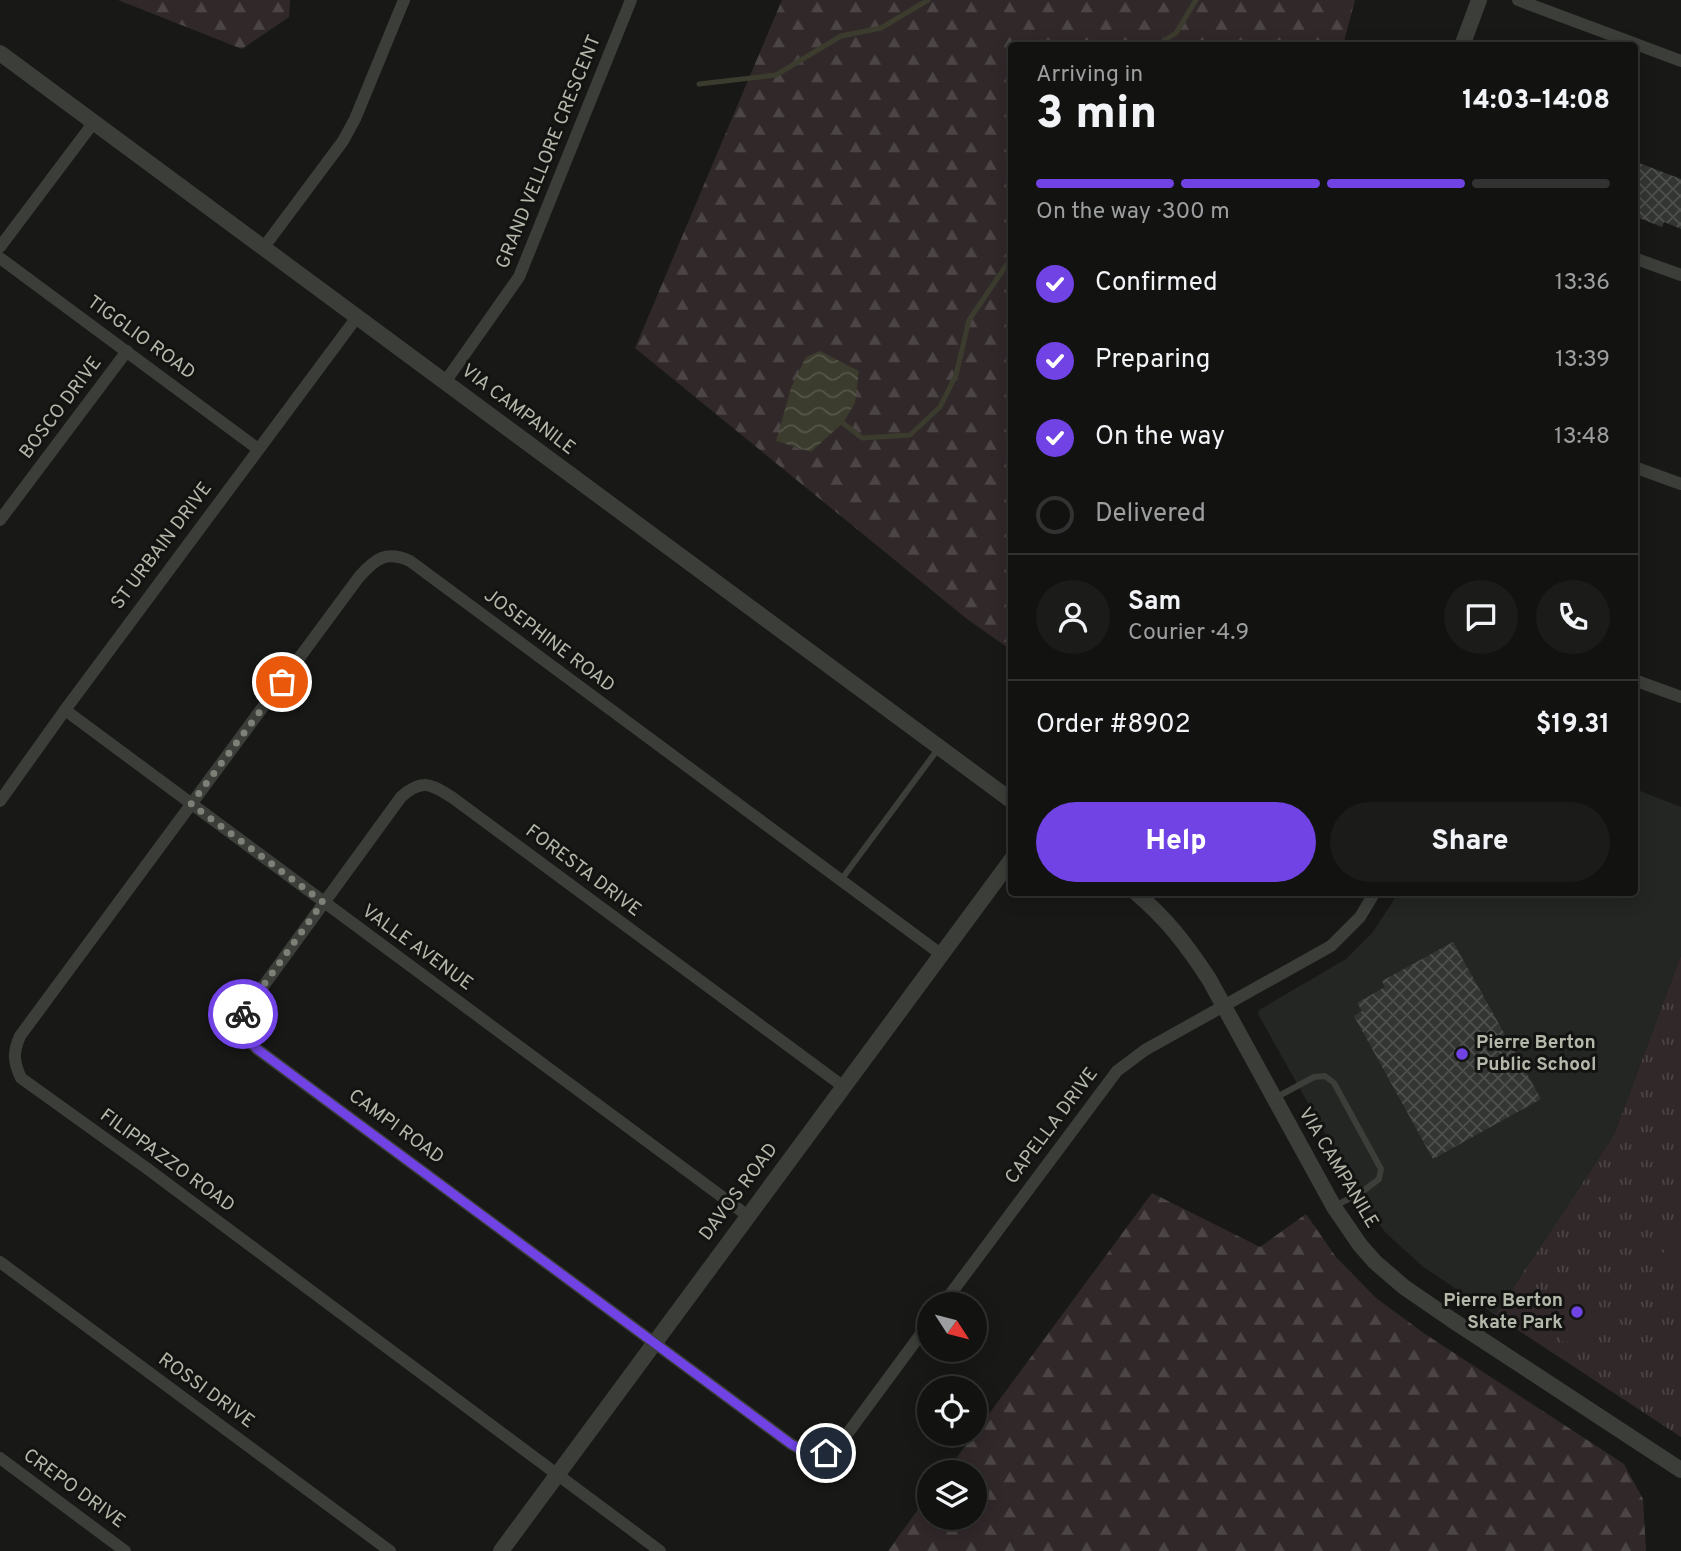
<!DOCTYPE html>
<html lang="en">
<head>
<meta charset="utf-8">
<style>
  :root { --surface:#121311; --page:#1b1c1a; --text:#f1f3f6; --muted:#9c9e9f; --line:#313231; --accent:#7143e5 }
  body { margin:0; font-family:Overpass,sans-serif; background:var(--page); color:var(--text); height:100vh; display:flex; flex-direction:column; font-size:26px; white-space:nowrap }
  * { box-sizing:border-box; margin:0 }
  p { font-size:23px; color:var(--muted) }
  .icon { flex:none; width:38px; height:38px; fill:none; stroke:currentColor; stroke-width:2; stroke-linecap:round; stroke-linejoin:round }
  .map { position:relative; flex:1; overflow:hidden }
  .drawer { position:absolute; left:1008px; top:42px; width:630px; height:854px; display:flex; flex-direction:column; background:var(--surface); border-radius:7px; box-shadow:0 4px 18px #0003,0 0 0 2px var(--line) }
  .drawer>* { flex:none }
  .needle { width:46px; rotate:126deg }
  .buttons { position:absolute; left:917px; top:1292px; display:grid; gap:14px }
  .buttons a { display:grid; place-items:center; width:70px; height:70px; border-radius:50%; background:var(--surface); box-shadow:0 4px 18px #0003,0 0 0 2px var(--line); font-size:35px }
  .pin { position:absolute; display:grid; place-items:center; width:60px; height:60px; color:#fff; margin:-30px; border:4px solid #fff; border-radius:50%; box-shadow:0 2px 7px #0007 }
  .courier { position:absolute; display:grid; place-items:center; width:70px; height:70px; margin:-35px; border:5px solid #7143e5; border-radius:50%; background:#fff; color:#222; box-shadow:0 2px 9px #0007 }
  .summary em { font-style:normal; font-weight:800 }
  .summary div { display:flex; flex-direction:column-reverse }
  .summary { display:flex; align-items:center; justify-content:space-between; height:119px; padding:0 28px }
  h1 { font-size:46px; font-weight:800; line-height:52px }
  .bar { display:grid; grid-template-columns:repeat(4,1fr); gap:10px 7px; align-content:center; height:84px; padding:0 28px }
  .bar i { height:9px; border-radius:5px; background:var(--line) }
  .bar .selected { background:var(--accent) }
  .bar p { grid-column:span 4 }
  .line { display:flex; align-items:center; gap:18px; padding:0 28px; border-top:2px solid var(--line) }
  .line div { flex:1 }
  .round { display:grid; place-items:center; flex:none; width:74px; height:74px; border-radius:37px; background:var(--page) }
  ol { padding:0 28px; list-style:none }
  li { display:flex; align-items:center; gap:21px; height:77px }
  li p { margin-inline-start:auto }
  li .icon { padding:7px; border-radius:50%; background:var(--accent); color:#fff; stroke-width:4 }
  li:last-child { color:var(--muted) }
  li i { width:38px; height:38px; border:4px solid var(--line); border-radius:50% }
  .button { display:flex; gap:14px; margin-top:auto; padding:14px 28px }
  .button a { flex:1; height:80px; border-radius:42px; background:var(--accent); color:#fff; font-size:28px; font-weight:800; line-height:80px; text-align:center }
  .button a+a { background:var(--page); color:var(--text) }
  .map>svg:first-child { display:block }
</style>
</head>
<body>
<div class="map">
<svg width="1681" height="1551" viewBox="0 0 1681 1551">
  <defs>
    <pattern id="grass-tufts" width="24" height="20" patternUnits="userSpaceOnUse" patternTransform="scale(1.75)"><rect width="24" height="20" fill="#31282a"/><path d="M3 7l-1-3M5 7V3M7 7l1-3M15 17l-1-3M17 17v-4M19 17l1-3" fill="none" stroke="#4c4546"/></pattern>
    <pattern id="forest-firs" width="22" height="20" patternUnits="userSpaceOnUse" patternTransform="scale(1.75)"><rect width="22" height="20" fill="#31282a"/><path d="M5 1l3.5 6h-7zM16 11l3.5 6h-7z" fill="#4c4546"/></pattern>
    <pattern id="water-waves" width="16" height="10" patternUnits="userSpaceOnUse" patternTransform="scale(1.75)"><rect width="16" height="10" fill="#3b3c2e"/><path d="M0 5q4-4 8 0t8 0" fill="none" stroke="#55564a"/></pattern>
    <pattern id="building-cross-hatch" width="8" height="8" patternUnits="userSpaceOnUse" patternTransform="scale(1.75)"><rect width="8" height="8" fill="#333532"/><path d="M0 0l8 8M0 8l8-8" fill="none" stroke="#4e504d"/></pattern>
  </defs>
  <rect width="100%" height="100%" fill="#181917"/>
  <path fill="#242623" d="M1635,789L1681,807V955L1614,1135L1495,1315L1422,1266L1386,1233L1369,1212L1258,1014L1259,1010L1346,959L1373,932L1398,893L1634,892Z"/>
  <path fill="url(#grass-tufts)" d="M1681,955V1437L1495,1315L1614,1135Z"/>
  <path fill="url(#forest-firs)" fill-rule="evenodd" d="M118,0H290L289,17L242,49Z
    M782,0H1355L1343,45L1012,46L1011,650L967,619L635,348ZM859,372C853,419 845,421 811,452L776,441Z
    M1152,1193L1260,1247L1306,1214L1336,1257L1376,1298L1425,1334L1624,1464L1643,1499L1646,1551H888L929,1494V1517H975V1472H946Z"/>
  <path fill="#31282a" d="M1681,1205V1279L1657,1270Z
    M1561,1282L1579,1297L1583,1293C1591,1295 1595,1300 1599,1307L1596,1312L1610,1324L1597,1337L1587,1339L1577,1330L1565,1344L1551,1331L1563,1317L1557,1308L1561,1299L1555,1293Z"/>
  <path fill="url(#water-waves)" d="M820,351L859,371L855,403L843,423L811,452L776,441L791,388L806,357Z"/>
  <g fill="none" stroke-linecap="round" stroke-linejoin="round">
    <path stroke="#3b3c2e" stroke-width="5" d="M1156,46L1176,33L1196,0
      M699,84L776,75L841,36L881,28L928,0
      M843,423L862,438L910,435L940,407L956,375L969,320L1012,257"/>
  </g>
  <path fill="url(#building-cross-hatch)" d="M1634,161L1681,179V229L1664,222L1662,227L1634,216Z
    M1453,942L1541,1099L1433,1159L1354,1016L1362,1011L1357,1003L1385,987L1382,981Z"/>
  <g fill="none" stroke-linecap="round" stroke-linejoin="round">
    <path stroke="#3b3e39" stroke-width="6" d="M841,880L938,749
      M1275,1098L1314,1077L1325,1076L1334,1083L1381,1169L1379,1179L1362,1192L1335,1206"/>
    <path stroke="#3b3e39" stroke-width="12" d="M1518,0L1681,61
      M0,247L94,122
      M264,247L343,141L355,119L404,0
      M0,258L258,449
      M1634,258L1681,275
      M445,382L519,277L631,0
      M1634,467L1681,484
      M0,520L127,351
      M1634,680L1681,697
      M65,710L748,1216
      M0,801L65,710L357,317
      M844,1087L453,798C431,784 422,778 401,797L243,1014C241,1031 246,1037 257,1049L791,1444C812,1455 817,1459 839,1445L929,1323
      M0,1262L390,1551
      M943,1304L1117,1071L1145,1050L1331,946L1360,917L1375,892
      M0,1458L125,1551
      M660,1551L145,1167L21,1078C13,1061 13,1052 20,1036L359,577C375,559 386,550 410,561L942,955"/>
    <path stroke="#3b3e39" stroke-width="16" d="M1462,46L1479,0
      M0,53L1012,801
      M1135,892C1167,919 1186,944 1209,979L1334,1207L1360,1245L1375,1262L1404,1287L1452,1320L1681,1470
      M501,1551L1012,859"/>
  </g>
  <g fill="none" stroke-linecap="round" stroke-linejoin="round">
    <path stroke="#7d8077" stroke-width="7" stroke-dasharray="0 12.6" d="M243,1014L323,902L191,804L282,682"/>
    <path stroke="#7143e5" stroke-width="9" d="M243,1014C241,1030 246,1037 257,1049L791,1444L811,1455L826,1453"/>
  </g>
  <g fill="#7143e5" stroke="#131412" stroke-width="2.5">
    <circle cx="1462" cy="1054" r="7"/>
    <circle cx="1577" cy="1312" r="7"/>
  </g>
  <g text-anchor="middle" dominant-baseline="central" stroke-width="6" stroke-linejoin="round" paint-order="stroke">
    <g font-size="19" fill="#b4b8aa" stroke="#131412">
      <text transform="translate(549 152) rotate(-68)">GRAND VELLORE CRESCENT</text>
      <text transform="translate(141 338) rotate(36)">TIGGLIO ROAD</text>
      <text transform="translate(61 408) rotate(-53)">BOSCO DRIVE</text>
      <text transform="translate(518 410) rotate(37)">VIA CAMPANILE</text>
      <text transform="translate(162 546) rotate(-53)">ST URBAIN DRIVE</text>
      <text transform="translate(549 641) rotate(37)">JOSEPHINE ROAD</text>
      <text transform="translate(583 871) rotate(37)">FORESTA DRIVE</text>
      <text transform="translate(417 948) rotate(36)">VALLE AVENUE</text>
      <text transform="translate(1052 1126) rotate(-53)">CAPELLA DRIVE</text>
      <text transform="translate(396 1127) rotate(36)">CAMPI ROAD</text>
      <text transform="translate(167 1161) rotate(36)">FILIPPAZZO ROAD</text>
      <text transform="translate(1338 1168) rotate(59)">VIA CAMPANILE</text>
      <text transform="translate(739 1192) rotate(-53)">DAVOS ROAD</text>
      <text transform="translate(206 1391) rotate(36)">ROSSI DRIVE</text>
      <text transform="translate(74 1489) rotate(36)">CREPO DRIVE</text>
    </g>
    <g font-size="19" font-weight="bold" fill="#b4b8aa" stroke="#131412" text-anchor="start">
      <text x="1476" y="1043">Pierre Berton<tspan x="1476" dy="22">Public School</tspan></text>
      <text x="1563" y="1301" text-anchor="end">Pierre Berton<tspan x="1563" dy="22">Skate Park</tspan></text>
    </g>
  </g>
</svg>
<div class="buttons">
<a><svg class="needle" viewBox="-14 -14 28 28"><path d="M0-13l5 13h-10z" fill="#e53935"/><path d="M0 13l5-13h-10z" fill="#9c9e9f"/></svg></a>
<a><svg class="icon" aria-label="locate" viewBox="0 0 24 24"><circle cx="12" cy="12" r="6"/><path d="M12 2v4M12 18v4M2 12h4M18 12h4"/></svg></a>
<a><svg class="icon" aria-label="layers" viewBox="0 0 24 24"><path d="M12 4l9 5-9 5-9-5zM3 14l9 5 9-5"/></svg></a>
</div>
<div class="pin" style="left:282px;top:682px;background:#ea580c"><svg class="icon" aria-label="bag" viewBox="0 0 24 24"><path d="M5 8h14l-1 12H6zM9 8a3 3 0 0 1 6 0"/></svg></div>
<div class="pin" style="left:826px;top:1453px;background:#1f2937"><svg class="icon" aria-label="home" viewBox="0 0 24 24"><path d="M3 11l9-7 9 7M6 9v11h12V9"/></svg></div>
<div class="courier" style="left:243px;top:1014px"><svg class="icon" aria-label="bike" viewBox="0 0 24 24"><circle cx="6" cy="16" r="4"/><circle cx="18" cy="16" r="4"/><path d="M6 16l4-8h5l3 8M10 8l3 8H6M13 5h3"/></svg></div>
<section class="drawer">
<div class="summary"><div><h1>3 min</h1><p>Arriving in</p></div><em>14:03–14:08</em></div>
<div class="bar"><i class="selected"></i><i class="selected"></i><i class="selected"></i><i></i><p>On the way · 300 m</p></div>
<ol>
<li><svg class="icon" aria-label="check" viewBox="0 0 24 24"><path d="M5 12l5 5 9-10"/></svg>Confirmed<p>13:36</p></li>
<li><svg class="icon" aria-label="check" viewBox="0 0 24 24"><path d="M5 12l5 5 9-10"/></svg>Preparing<p>13:39</p></li>
<li><svg class="icon" aria-label="check" viewBox="0 0 24 24"><path d="M5 12l5 5 9-10"/></svg>On the way<p>13:48</p></li>
<li><i></i>Delivered</li>
</ol>
<div class="line" style="height:126px"><a class="round"><svg class="icon" aria-label="person" viewBox="0 0 24 24"><circle cx="12" cy="8" r="4"/><path d="M4 21q1-7 8-7t8 7"/></svg></a><div><b>Sam</b><p>Courier · 4.9</p></div><a class="round"><svg class="icon" aria-label="chat" viewBox="0 0 24 24"><path d="M4 5h16v11H9l-5 4z"/></svg></a><a class="round"><svg class="icon" aria-label="phone" viewBox="0 0 24 24"><path d="M5 4h4l2 5-3 2q2 4 5 5l2-3 5 2v4C11 20 4 13 5 4z"/></svg></a></div>
<div class="line" style="height:91px"><div>Order #8902</div><b>$19.31</b></div>
<div class="button"><a>Help</a><a>Share</a></div>
</section>
</div>
</body>
</html>
